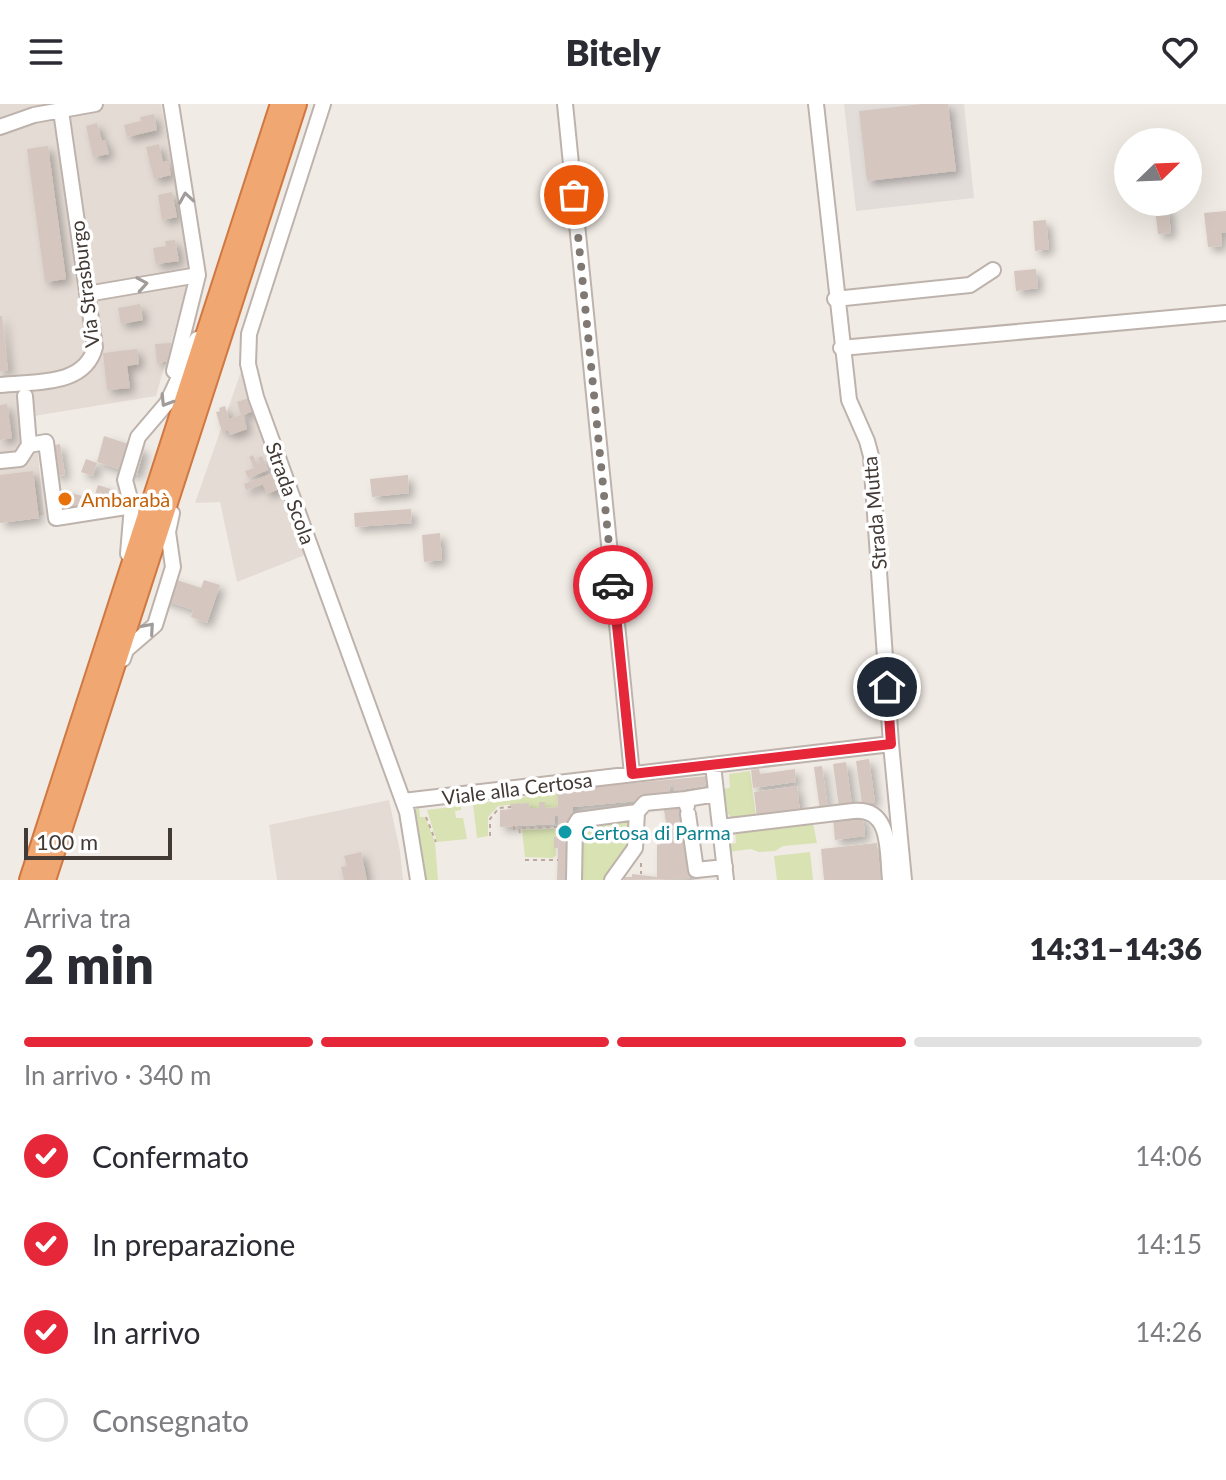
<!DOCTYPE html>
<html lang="it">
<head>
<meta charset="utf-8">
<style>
  :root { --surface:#fff; --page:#f7f7f7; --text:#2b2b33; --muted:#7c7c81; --line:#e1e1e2; --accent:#e6273a }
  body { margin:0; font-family:Lato,sans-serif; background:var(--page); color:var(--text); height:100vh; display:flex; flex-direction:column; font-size:30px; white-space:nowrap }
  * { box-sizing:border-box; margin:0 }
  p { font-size:26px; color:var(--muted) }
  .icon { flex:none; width:44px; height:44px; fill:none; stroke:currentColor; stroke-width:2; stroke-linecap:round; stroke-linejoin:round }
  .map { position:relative; height:776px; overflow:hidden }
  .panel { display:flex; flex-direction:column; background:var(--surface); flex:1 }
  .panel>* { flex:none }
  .needle { width:52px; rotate:67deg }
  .fabs { position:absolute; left:1114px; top:24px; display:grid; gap:16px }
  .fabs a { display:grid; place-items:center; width:88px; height:88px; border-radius:50%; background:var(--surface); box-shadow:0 8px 32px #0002; font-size:40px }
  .scale { position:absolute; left:24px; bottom:20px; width:148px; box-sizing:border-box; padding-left:8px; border:4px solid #433a36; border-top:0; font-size:22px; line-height:28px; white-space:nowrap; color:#433a36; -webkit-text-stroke:6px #fff; paint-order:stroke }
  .pin { position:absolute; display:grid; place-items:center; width:68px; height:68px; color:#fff; margin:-34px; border:4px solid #fff; border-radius:50%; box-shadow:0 2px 8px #0007 }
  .courier { position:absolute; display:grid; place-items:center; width:80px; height:80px; margin:-40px; border:6px solid #e6273a; border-radius:50%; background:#fff; color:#222; box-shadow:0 2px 10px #0007 }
  .headline em { font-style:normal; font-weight:800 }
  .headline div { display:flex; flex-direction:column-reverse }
  .headline { display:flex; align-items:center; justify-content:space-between; height:136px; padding:0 24px }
  h1 { font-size:52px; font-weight:800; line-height:60px }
  .bar { display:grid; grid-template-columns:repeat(4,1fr); gap:12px 8px; align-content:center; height:96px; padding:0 24px }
  .bar i { height:10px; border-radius:6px; background:var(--line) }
  .bar .current { background:var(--accent) }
  .bar p { grid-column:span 4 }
  ol { padding:0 24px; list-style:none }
  li { display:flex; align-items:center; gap:24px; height:88px }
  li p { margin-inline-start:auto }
  li .icon { padding:8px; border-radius:50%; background:var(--accent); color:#fff; stroke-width:4 }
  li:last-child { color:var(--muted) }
  li i { width:44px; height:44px; border:4px solid var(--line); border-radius:50% }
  header { display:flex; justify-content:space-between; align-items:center; height:104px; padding:0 24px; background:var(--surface); font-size:36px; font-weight:800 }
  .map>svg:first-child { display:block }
</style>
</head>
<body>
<header><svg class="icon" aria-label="menu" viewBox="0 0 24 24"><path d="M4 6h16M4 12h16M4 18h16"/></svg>Bitely<svg class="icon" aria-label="heart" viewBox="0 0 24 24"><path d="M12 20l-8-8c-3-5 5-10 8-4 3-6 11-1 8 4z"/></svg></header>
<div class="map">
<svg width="1226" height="776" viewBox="0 0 1226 776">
  <defs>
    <filter id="shadow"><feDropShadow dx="5" dy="5" stdDeviation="4" flood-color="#0004"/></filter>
  </defs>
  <rect width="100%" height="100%" fill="#f1ebe5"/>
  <path fill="#e4dbd4" d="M0,0H161L191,168L156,292L34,312L44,411L0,417Z
    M243,262L305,451L237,478L220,398L195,399Z
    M389,696L400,747L403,776H277L269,721Z"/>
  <path fill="#e3ddda" d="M844,0H964L974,94L856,107Z"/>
  <path fill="#d8e2b2" d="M750,667L756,714L733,715L725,707L721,685L730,684L729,670Z
    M557,688L558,703L545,704L544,698H539V704H530L529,699L498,702L488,713V732L477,734L473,700Z
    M461,702V706L455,707L456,714H463L467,735L437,738L427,706Z
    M419,703L420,713H425L435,738L438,776H421L414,707Z
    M631,711L632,737L607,776H578L579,721Z
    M813,719L817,739L783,742L775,747L759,748L751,745L727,748L728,740L736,739L735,726Z
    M553,725L557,727V733H554L556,751L553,754L525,753L522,726Z
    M810,748L813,776H777L774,752Z"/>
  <path fill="#d5c7bf" filter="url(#shadow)" d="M922,0H948L956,67L867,77L859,7Z
    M154,10L157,26L127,33L124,21L141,17L140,13Z
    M97,19L102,37L105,36L109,50L93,53L86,22Z
    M159,40L163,58L168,57L171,71L154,75L146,43Z
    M48,42L66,175L45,178L27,45Z
    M172,88L177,113L162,116L158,91Z
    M1168,102L1171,129L1158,130L1155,104Z
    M1226,107V128L1221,129L1222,142L1208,143L1204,109Z
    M1046,116L1049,145L1035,147L1033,117Z
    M175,136L179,157L156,160L153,144L166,142L165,137Z
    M1036,165L1038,184L1016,187L1014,167Z
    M140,200L143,216L121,220L118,204Z
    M0,212H2L8,267H0Z
    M171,239L169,257L157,259L155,240Z
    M137,245L139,260L127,262L130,284L107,286L103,249Z
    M249,294L253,307L243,311L247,325L230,331L228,326L222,328L216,308L220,307L219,304L225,302L229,315L241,311L237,298Z
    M7,300L12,334L0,336V301Z
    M104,332L144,345L137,371L97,358Z
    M60,340L65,371L55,372L50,342Z
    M253,351L257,360L260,359L258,354L262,352L268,366L248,374L245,367L254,364L249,353Z
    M86,355L97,359L93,372L81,368Z
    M33,367L39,414L0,419V371Z
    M276,368L282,384L267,390L263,380L246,386L244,380Z
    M408,371L409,389L372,393L370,375Z
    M98,381L117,387L111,403L93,396Z
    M59,385L85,393L81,406L55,398Z
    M411,405L412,419L355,423L354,409Z
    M440,429L442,456L424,458L422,431Z
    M168,473L201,484L204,476L220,481L207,519L191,513L193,506L161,495Z
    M869,655L875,698L862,700L856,657Z
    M846,658L852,701L839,703L833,660Z
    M822,662L828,705L820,706L814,663Z
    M759,665L760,670L795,665L796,678L753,684L751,666Z
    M709,672L704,682L685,685L686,690L675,693L674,682H669L670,694L573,703L572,776H557L558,744H554V733H558V712H555V720L500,723V706L511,705L510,700L529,699L530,704H539V698H545V704L558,703L557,686Z
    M797,682L800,708L757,714L754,688Z
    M682,697L690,775L624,776V773H632V770L657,773V741L669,737L663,700Z
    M863,711L865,732L835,736L833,715Z
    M877,739L881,776H824L821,745Z
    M361,748L367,776H344L341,763L347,762L344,752Z"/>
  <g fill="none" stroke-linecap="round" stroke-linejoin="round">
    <defs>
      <path id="minor" d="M171,0L198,171L174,267
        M323,0L249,230L248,260L256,293L407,708L418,776
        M565,0L632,670
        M816,0L849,296L867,337L871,352L891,640L904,776
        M0,23L34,11L95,0
        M87,190L198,171
        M835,195L970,181L993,166
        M841,244L1226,209
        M0,281C34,277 85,283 95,243L61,7
        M29,341L46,338L56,414L132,402
        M0,357L20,355L29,341L25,292
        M128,450L132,402L125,376L138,333L167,299L197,235
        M123,555L126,546L155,521L173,463L168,428L172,409
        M713,661L726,776
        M403,697L891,640
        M687,702L686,695L716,690
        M688,710L696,766L725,763
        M720,723L853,707C892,703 887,748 890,776
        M574,776L575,721L578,716L637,708L645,699L686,695
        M612,776L635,744L637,708"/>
      <path id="highway" d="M30,776L281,0
        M45,776L296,0"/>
    </defs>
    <use href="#minor" stroke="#beb3ac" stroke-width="18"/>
    <use href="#highway" stroke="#cf7842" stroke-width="24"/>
    <path stroke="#bca89c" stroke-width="2" stroke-dasharray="4 4" stroke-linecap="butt" d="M426,713L436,738
      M514,722V730
      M520,729L519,724L558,723
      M490,732V715L499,704L511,703
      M525,756H558
      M641,759V770"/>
    <use href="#minor" stroke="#fff" stroke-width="14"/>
    <use href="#highway" stroke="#f1a771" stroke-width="20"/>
  </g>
  <defs><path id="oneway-chevron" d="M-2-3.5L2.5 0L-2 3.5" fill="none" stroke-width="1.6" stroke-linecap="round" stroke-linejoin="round" transform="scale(2)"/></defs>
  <g stroke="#a19c9a">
    <use href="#oneway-chevron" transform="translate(186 94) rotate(-99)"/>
    <use href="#oneway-chevron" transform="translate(142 180) rotate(-10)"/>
    <use href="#oneway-chevron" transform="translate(166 297) rotate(122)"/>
    <use href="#oneway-chevron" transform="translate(149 524) rotate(-49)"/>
  </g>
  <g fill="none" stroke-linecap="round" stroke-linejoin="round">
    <path stroke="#807873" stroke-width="8" stroke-dasharray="0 14.4" d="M574,91L613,481"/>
    <path stroke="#e6273a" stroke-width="10" d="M613,481L632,670L891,640L887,583"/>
  </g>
  <circle fill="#e8710a" stroke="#fff" stroke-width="3" cx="65" cy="395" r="8"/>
  <circle fill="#0f9aa8" stroke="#fff" stroke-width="3" cx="565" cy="728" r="8"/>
  <g text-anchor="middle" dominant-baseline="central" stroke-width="7" stroke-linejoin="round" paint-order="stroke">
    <g font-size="20" fill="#433a36" stroke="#fff">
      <text transform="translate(84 180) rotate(-97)">Via Strasburgo</text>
      <text transform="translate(291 389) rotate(70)">Strada Scola</text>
      <text transform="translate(874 409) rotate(-95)">Strada Mutta</text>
      <text transform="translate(517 684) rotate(-7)">Viale alla Certosa</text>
    </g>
    <g font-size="20" fill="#c56008" stroke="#fff" text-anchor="start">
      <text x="81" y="395">Ambarabà</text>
    </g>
    <g font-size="20" fill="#0d838f" stroke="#fff" text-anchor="start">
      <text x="581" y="728">Certosa di Parma</text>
    </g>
  </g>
</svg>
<div class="fabs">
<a><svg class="needle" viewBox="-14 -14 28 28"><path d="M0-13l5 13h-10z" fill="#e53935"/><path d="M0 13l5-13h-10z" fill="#7c7c81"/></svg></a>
</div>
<div class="scale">100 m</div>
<div class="pin" style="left:574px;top:91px;background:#ea580c"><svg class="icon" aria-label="bag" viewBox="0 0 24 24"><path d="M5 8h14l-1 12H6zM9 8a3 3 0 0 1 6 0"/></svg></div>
<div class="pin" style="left:887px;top:583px;background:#1f2937"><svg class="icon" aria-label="home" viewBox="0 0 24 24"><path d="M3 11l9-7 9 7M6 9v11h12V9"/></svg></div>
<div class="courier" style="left:613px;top:481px"><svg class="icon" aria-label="car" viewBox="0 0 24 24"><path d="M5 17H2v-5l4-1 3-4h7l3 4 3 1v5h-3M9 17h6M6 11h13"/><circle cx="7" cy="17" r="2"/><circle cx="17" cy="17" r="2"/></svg></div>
</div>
<section class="panel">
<div class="headline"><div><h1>2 min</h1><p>Arriva tra</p></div><em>14:31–14:36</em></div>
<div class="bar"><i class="current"></i><i class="current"></i><i class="current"></i><i></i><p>In arrivo · 340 m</p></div>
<ol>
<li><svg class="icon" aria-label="check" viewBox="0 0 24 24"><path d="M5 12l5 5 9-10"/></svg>Confermato<p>14:06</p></li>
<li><svg class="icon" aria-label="check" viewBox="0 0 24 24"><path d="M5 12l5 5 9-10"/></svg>In preparazione<p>14:15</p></li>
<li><svg class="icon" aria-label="check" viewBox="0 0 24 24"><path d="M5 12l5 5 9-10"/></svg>In arrivo<p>14:26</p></li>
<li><i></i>Consegnato</li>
</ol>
</section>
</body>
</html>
